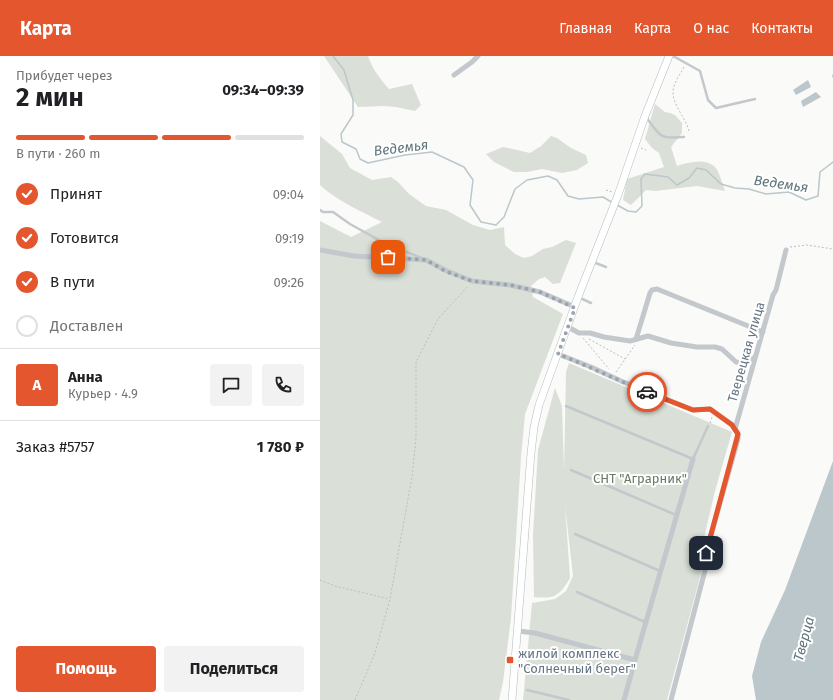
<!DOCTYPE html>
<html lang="ru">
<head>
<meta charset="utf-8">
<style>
  :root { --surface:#fff; --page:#f2f2f2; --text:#202124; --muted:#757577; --line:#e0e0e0; --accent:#e4572e }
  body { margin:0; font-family:"Fira Sans",sans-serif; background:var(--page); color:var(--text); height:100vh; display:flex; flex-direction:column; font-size:15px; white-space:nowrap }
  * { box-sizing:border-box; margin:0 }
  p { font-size:13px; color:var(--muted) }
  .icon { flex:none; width:22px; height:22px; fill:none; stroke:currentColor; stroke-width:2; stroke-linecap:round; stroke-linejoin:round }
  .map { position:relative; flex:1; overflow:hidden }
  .details { display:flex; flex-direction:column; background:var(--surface); width:320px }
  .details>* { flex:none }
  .pin { position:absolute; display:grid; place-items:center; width:34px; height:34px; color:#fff; margin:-17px; border-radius:8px; box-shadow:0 2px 6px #0006 }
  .courier { position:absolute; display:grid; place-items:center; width:40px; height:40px; margin:-20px; border:3px solid #e4572e; border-radius:50%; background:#fff; color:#222; box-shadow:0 1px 5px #0007 }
  .head em { font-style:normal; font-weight:700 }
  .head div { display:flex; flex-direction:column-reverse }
  .head { display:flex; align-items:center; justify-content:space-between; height:68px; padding:0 16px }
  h1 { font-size:26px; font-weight:700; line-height:30px }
  .bar { display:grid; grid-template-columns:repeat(4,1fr); gap:6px 4px; align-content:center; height:48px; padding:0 16px }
  .bar i { height:5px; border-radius:3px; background:var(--line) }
  .bar .current { background:var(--accent) }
  .bar p { grid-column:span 4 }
  .line { display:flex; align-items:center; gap:10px; padding:0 16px; border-top:1px solid var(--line) }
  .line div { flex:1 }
  .round { display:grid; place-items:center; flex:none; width:42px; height:42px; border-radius:4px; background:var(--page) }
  ol { padding:0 16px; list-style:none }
  li { display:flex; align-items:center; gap:12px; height:44px }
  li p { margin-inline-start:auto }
  li .icon { padding:4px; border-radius:50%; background:var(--accent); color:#fff; stroke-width:4 }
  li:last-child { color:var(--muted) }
  li i { width:22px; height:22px; border:2px solid var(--line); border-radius:50% }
  .primary-button { display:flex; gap:8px; margin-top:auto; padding:8px 16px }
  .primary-button a { flex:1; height:46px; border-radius:4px; background:var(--accent); color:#fff; font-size:16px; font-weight:700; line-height:46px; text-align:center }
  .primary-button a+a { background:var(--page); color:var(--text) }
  header { display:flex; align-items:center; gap:24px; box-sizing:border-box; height:56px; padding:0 20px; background:var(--accent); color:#fff }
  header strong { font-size:19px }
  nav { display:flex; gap:22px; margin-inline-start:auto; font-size:14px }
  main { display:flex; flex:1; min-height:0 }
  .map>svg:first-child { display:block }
</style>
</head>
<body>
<header>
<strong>Карта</strong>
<nav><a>Главная</a><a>Карта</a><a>О нас</a><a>Контакты</a></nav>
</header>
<main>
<section class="details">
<div class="head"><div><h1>2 мин</h1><p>Прибудет через</p></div><em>09:34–09:39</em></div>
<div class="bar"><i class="current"></i><i class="current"></i><i class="current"></i><i></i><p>В пути · 260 m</p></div>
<ol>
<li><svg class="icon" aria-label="check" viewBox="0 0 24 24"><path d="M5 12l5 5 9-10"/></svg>Принят<p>09:04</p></li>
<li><svg class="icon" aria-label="check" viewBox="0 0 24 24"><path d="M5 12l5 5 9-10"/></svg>Готовится<p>09:19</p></li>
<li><svg class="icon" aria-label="check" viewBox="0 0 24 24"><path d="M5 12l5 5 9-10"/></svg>В пути<p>09:26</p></li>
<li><i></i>Доставлен</li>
</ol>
<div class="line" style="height:72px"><b class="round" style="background:var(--accent);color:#fff">А</b><div><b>Анна</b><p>Курьер · 4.9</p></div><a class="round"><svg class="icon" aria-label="chat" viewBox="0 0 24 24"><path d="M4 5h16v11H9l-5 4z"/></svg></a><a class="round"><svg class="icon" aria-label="phone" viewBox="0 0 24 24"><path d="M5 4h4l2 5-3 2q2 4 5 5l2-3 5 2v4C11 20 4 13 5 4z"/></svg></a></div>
<div class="line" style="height:52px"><div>Заказ #5757</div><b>1 780 ₽</b></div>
<div class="primary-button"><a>Помощь</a><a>Поделиться</a></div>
</section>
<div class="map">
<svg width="513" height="644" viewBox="0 0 513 644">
  <rect width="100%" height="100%" fill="#fafaf8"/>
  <path fill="#dadfd7" d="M4,0H48C53,14 60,23 69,33L92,28L101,49L95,55L76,51L63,50L38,51Z
    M335,48L345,56L350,57L355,59L362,67V77L351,91L357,110C369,106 385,102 395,111C399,115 403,129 405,135L377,130L335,135L326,134L311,149L303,144L307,123L344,111L339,97L332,92L325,83Z
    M0,80L22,98L30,112L52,124L71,121L78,126L89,138L106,150L126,154L153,169L170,174L184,171L185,189L195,198L204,202L212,200L223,193L232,191L246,184L256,187L240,227L233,228L225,221L219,223L211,230L213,241L243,258L205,358L201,401L191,562L183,626L179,644H0V165L31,181L62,166C41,155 17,145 0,129Z
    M231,80L237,82L251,92L266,99L268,107L257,114L242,117L222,113L207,116H194L174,106L166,98L183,91L210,97L221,90Z
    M249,307L412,376L395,435L377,512L382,514L347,644H203L212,547L235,543L246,535L253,520L245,449L250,522C239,541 234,543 214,541L213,479L218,394L235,332L242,350L244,415L246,316Z"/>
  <path fill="#bbc7cb" d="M488,24L491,31L476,39L473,34Z
    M496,36L501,41L483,51L481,45Z
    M513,405V644H436L432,620L441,586L465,534Z"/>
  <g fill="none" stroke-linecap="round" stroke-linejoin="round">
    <path stroke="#bbc7cb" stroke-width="1.5" d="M13,0L24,14L33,44V59L21,78L22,86L36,93L40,103L48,107L85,99L112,96L144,111L153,124L150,149L161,166L176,169L184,161L195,133L207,124L228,120L237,124L248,140L259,143L283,141L293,147
      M513,19V21
      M297,149L308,155L316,156L322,150L321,123L325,118L348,121L357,129L369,122L377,112L386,114L401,128L415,132L429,133L446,138L469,136L486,144L498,140L500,116L513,106"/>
    <defs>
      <path id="secondary" d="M192,644L211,397L214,371L219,349L258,241L298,139L325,60L349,0"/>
    </defs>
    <use href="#secondary" stroke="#b3babf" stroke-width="8"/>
    <path stroke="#bbbfc2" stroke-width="1" stroke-dasharray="2 2" stroke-linecap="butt" d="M364,11C361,17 357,22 355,28C347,44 365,59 369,75
      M321,92L326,94
      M286,134L292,136
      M470,191L487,189L513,193
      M263,282L289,313
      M269,283L305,303
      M296,316L315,289
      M390,367L392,361
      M0,524L15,530L69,543
      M35,644L55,597L70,543L92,421L96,382V306L118,263L148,230"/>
    <path stroke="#c3c8cc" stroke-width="2.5" d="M353,0L380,15L388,44L396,52L435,43
      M326,61C341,81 339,83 364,81
      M0,154L3,156H13L30,168L66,188L102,202
      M273,206L286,211
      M258,241L271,247
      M246,350L373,403L388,370
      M251,414L356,459
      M255,478L340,515
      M257,536L325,566
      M207,634L249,644"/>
    <path stroke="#c3c8cc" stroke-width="5" d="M134,19L152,6L158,0
      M0,194L34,200L106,204L127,215L152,225L190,229L220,236L255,251
      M248,271L259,277H270L284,281L310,285L328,280L351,287L377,291H395L402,293L416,306L423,307L430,305L435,301
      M316,283L330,237L332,234L337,233L443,276
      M238,298L271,311L301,325L373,354L390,353L413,369L415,373
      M386,497L418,383V378L415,373L453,239L456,234L466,194
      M198,575L215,577L315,604
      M304,644L315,604L373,403
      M351,644L388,503"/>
    <use href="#secondary" stroke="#fff" stroke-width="7"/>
  </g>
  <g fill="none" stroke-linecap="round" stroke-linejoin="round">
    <path stroke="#99a4ac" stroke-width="4" stroke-dasharray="0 7.2" d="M68,201L106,204L127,216L152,225L190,229L220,236L255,252L238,298C268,310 297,324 327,336"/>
    <path stroke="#e4572e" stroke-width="5" d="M327,336L373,354L390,353L412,369L418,378L386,497"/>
  </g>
  <rect fill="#e4572e" stroke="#fff" stroke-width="1.5" x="186" y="600" width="8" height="8" rx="2"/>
  <g text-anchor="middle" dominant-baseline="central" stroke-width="4" stroke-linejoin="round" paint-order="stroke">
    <g font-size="13" fill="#657683" stroke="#fff">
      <text transform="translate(426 296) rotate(-74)">Тверецкая улица</text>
    </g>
    <g font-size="13" fill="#687a64" stroke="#fff">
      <text x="320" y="422">СНТ "Аграрник"</text>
    </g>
    <g font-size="13" fill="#657683" stroke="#fff" text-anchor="start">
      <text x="198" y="597">жилой комплекс<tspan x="198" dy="15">"Солнечный берег"</tspan></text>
    </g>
    <g font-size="14" font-style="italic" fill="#60757c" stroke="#fff">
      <text transform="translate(81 92) rotate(-7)">Ведемья</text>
      <text transform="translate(461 128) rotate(8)">Ведемья</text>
      <text transform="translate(484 583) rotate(-75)">Тверца</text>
    </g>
  </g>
</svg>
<div class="pin" style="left:68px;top:201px;background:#ea580c"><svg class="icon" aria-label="bag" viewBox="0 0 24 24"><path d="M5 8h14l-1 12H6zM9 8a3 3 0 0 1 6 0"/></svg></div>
<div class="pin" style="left:386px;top:497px;background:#1f2937"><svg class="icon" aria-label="home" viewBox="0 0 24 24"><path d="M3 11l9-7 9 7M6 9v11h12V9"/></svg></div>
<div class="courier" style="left:327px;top:336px"><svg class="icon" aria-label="car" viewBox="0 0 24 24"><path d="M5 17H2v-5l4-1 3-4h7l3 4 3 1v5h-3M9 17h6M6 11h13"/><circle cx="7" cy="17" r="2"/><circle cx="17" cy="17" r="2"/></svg></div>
</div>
</main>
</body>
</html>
